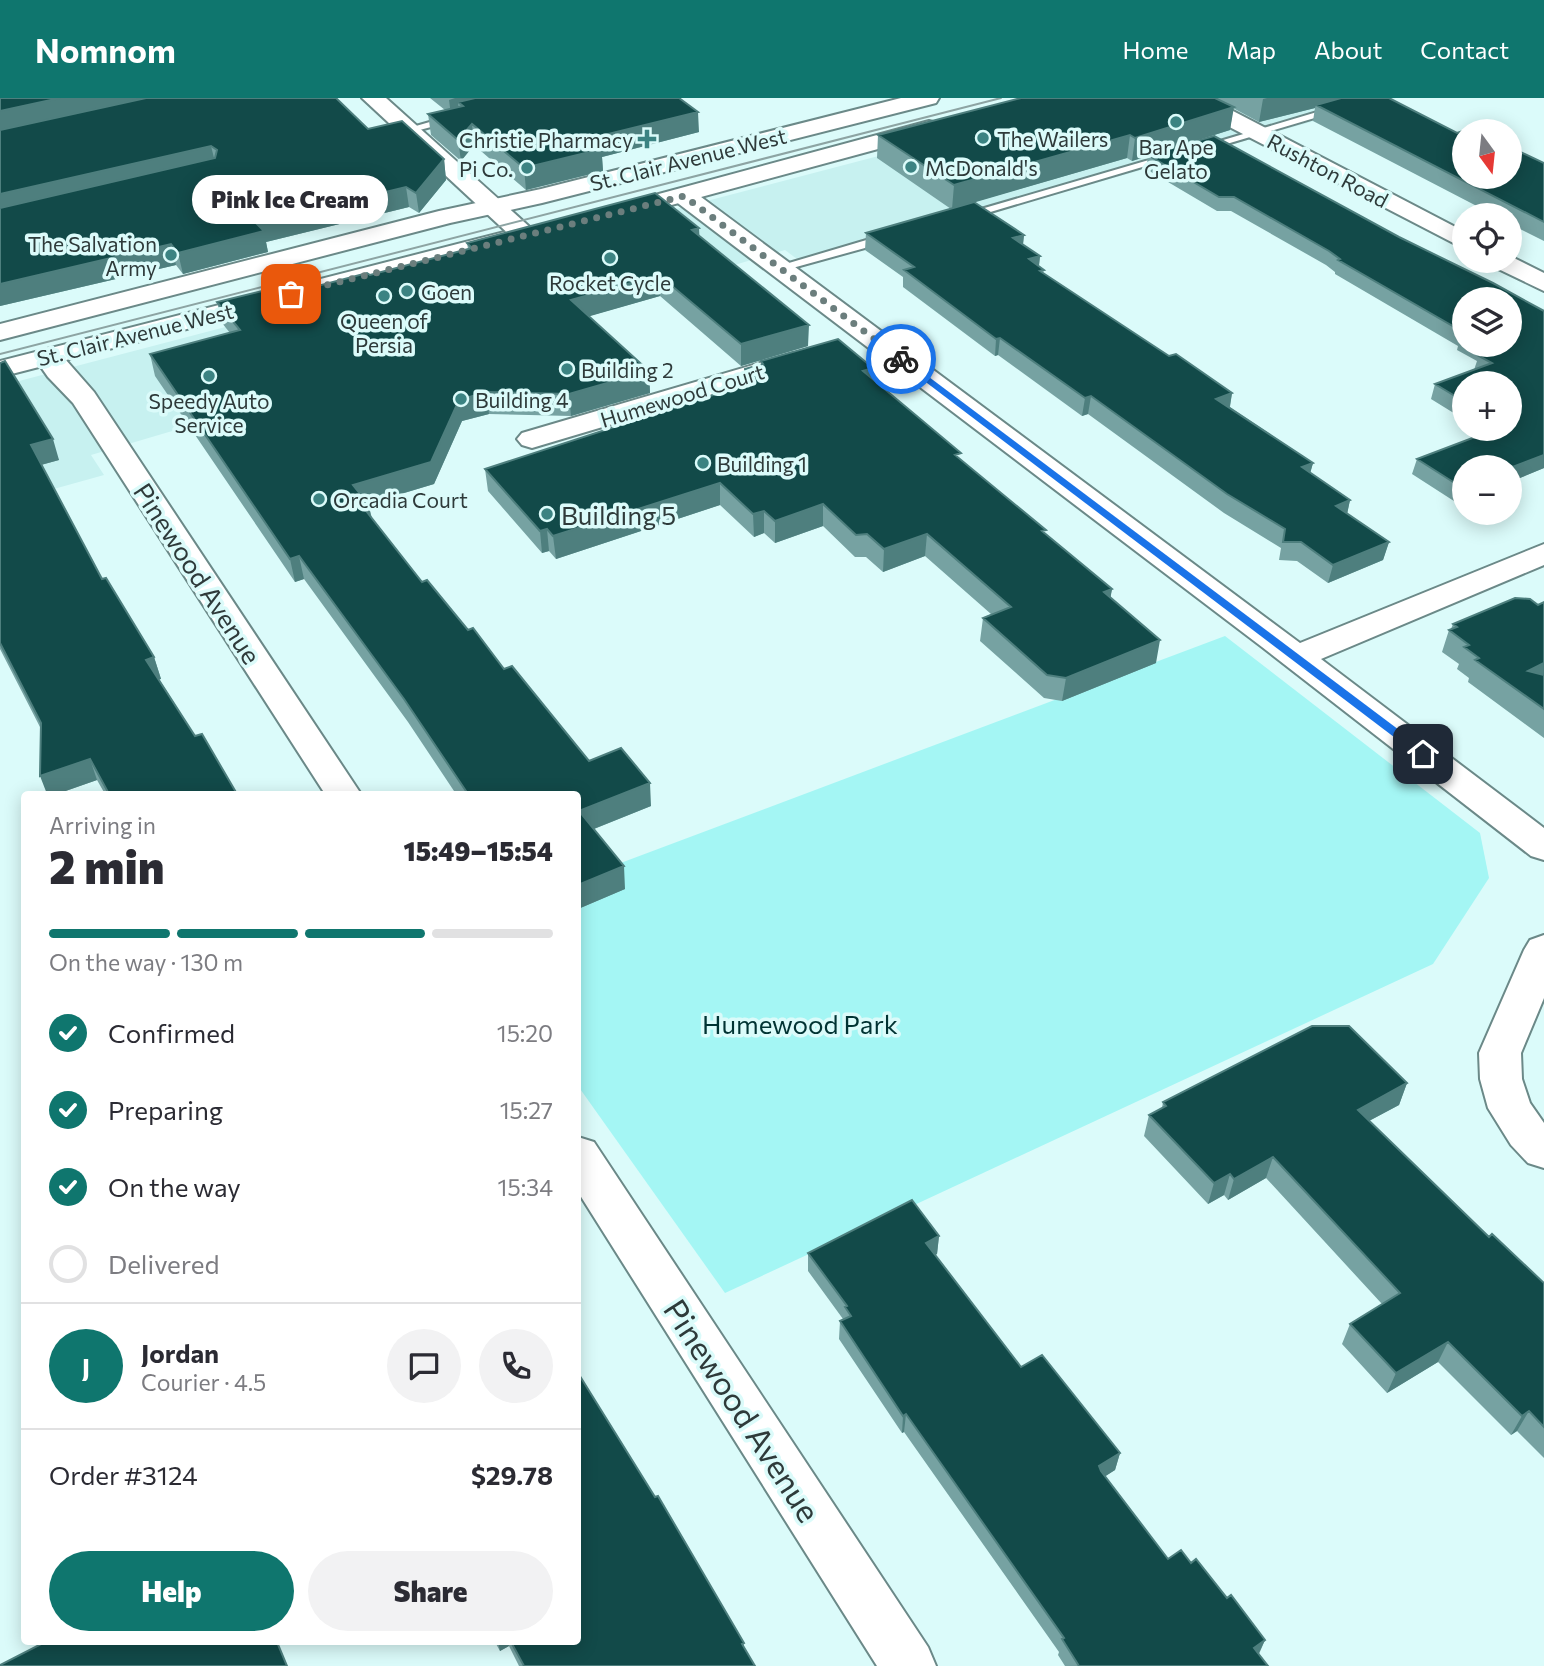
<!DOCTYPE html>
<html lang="en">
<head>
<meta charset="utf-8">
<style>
  :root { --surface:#fff; --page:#f2f2f3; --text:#2b2b33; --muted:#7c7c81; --line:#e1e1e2; --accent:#0f766e }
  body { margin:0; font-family:Commissioner,sans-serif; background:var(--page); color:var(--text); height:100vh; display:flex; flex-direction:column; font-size:26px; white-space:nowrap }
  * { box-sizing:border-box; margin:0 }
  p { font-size:23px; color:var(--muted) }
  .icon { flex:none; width:38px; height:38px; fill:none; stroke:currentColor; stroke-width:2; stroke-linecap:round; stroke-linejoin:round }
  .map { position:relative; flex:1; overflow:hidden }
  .sheet { position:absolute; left:21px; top:693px; width:560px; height:854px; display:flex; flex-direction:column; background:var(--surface); border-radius:7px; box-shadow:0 4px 18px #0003 }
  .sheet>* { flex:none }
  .needle { width:46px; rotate:165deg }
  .fabs { position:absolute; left:1452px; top:21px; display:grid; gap:14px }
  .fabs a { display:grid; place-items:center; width:70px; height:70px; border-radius:50%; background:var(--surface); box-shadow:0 4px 18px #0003; font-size:35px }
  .pin { position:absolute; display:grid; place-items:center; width:60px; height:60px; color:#fff; margin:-30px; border-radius:14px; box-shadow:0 4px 10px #0006 }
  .courier { position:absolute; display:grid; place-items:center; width:70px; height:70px; margin:-35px; border:5px solid #1a73e8; border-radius:50%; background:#fff; color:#222; box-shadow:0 2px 9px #0007 }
  .bubble { position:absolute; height:49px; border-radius:24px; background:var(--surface); box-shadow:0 4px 18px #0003; font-size:23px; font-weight:800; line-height:49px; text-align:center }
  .headline em { font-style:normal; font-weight:800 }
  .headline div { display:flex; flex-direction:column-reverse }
  .headline { display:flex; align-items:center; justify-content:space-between; height:119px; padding:0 28px }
  h1 { font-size:46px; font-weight:800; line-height:52px }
  .bar { display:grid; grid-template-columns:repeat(4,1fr); gap:10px 7px; align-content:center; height:84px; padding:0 28px }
  .bar i { height:9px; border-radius:5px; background:var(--line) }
  .bar .active { background:var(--accent) }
  .bar p { grid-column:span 4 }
  .line { display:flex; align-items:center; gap:18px; padding:0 28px; border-top:2px solid var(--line) }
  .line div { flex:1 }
  .round { display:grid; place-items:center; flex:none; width:74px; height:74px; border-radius:37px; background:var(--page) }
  ol { padding:0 28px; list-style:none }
  li { display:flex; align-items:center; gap:21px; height:77px }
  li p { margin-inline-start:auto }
  li .icon { padding:7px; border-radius:50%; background:var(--accent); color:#fff; stroke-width:4 }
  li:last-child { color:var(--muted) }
  li i { width:38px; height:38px; border:4px solid var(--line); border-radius:50% }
  .button { display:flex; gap:14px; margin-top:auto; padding:14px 28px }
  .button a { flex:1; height:80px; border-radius:42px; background:var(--accent); color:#fff; font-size:28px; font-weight:800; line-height:80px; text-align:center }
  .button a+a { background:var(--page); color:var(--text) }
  header { display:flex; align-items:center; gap:42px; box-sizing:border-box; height:98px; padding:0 35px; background:var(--accent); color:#fff }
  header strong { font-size:33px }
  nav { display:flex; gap:38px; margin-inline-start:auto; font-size:24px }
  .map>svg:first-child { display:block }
</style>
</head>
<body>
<header>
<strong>Nomnom</strong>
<nav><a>Home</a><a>Map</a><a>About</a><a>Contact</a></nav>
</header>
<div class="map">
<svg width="1544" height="1568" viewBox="0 0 1544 1568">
  <rect width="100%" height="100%" fill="#dbfbfa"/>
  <path fill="#c7f1f0" d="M1100,0H1396L805,167L785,152L91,357L104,377L0,406V288Z"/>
  <path fill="#a4f6f4" d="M1225,538L1480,735L1489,780L1433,866L725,1195L578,988V781Z"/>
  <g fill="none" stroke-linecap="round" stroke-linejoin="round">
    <defs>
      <path id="service" d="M1364,0H1382L1203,53L1193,51Z
        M454,17L458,18V22L408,35L402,32Z
        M1166,57L1176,59L967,121H959L957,118Z
        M890,135L896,139L894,142L778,174L772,170Z"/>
      <path id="minor" d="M1180,0H1208L1465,134V151L1183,5Z
        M684,91L693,93L1300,545L1544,446V467L1321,561L1544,730V762L1531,758L1262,549L675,103L672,98L675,93Z
        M1510,158L1544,175V193L1492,168L1488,163H1510Z
        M48,251L58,253L94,294L361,696H325L73,305L48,279L34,259L38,253Z
        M794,255L804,257L808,263L804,269L542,347L532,350L522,347L517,341L522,335Z
        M1544,837V900L1521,955L1522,981L1530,1005L1544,1025V1070L1528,1065L1511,1047L1488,1010L1480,981L1479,955L1524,852L1530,842Z
        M578,1039L594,1044L928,1549L936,1568H877L578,1094Z"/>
      <path id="tertiary" d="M362,0H386L533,132L537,137L533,142L524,145L515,142Z"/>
      <path id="secondary" d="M901,0H939L936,5L542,105L450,125L0,242V226L439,113L541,91Z
        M929,23L937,25L940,30L937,35L616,122L607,120L604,115L607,110Z
        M520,130L529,133L533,138L529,143L0,279V263Z"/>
    </defs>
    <use href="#service" stroke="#6b8988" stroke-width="4"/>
    <use href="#minor" stroke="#6b8988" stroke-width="4"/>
    <use href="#tertiary" stroke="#6b8988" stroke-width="4"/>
    <use href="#secondary" stroke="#6b8988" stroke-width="4"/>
    <use href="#service" fill="#fff" fill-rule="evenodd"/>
    <use href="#minor" fill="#fff" fill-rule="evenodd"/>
    <use href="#tertiary" fill="#fff" fill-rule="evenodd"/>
    <use href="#secondary" fill="#fff" fill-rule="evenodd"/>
    <path stroke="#8da4a3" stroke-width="2" d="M0,256L1001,0"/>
  </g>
  <path fill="#76a2a2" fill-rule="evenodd" d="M0,0L368,31L444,61L446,82L419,115L409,109L266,144L268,154L183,176L176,167L0,208Z
    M430,0H679L699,34L602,59L603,73L526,92L474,47L461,63L431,37L428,16L445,12Z
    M1020,0H1389L1457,35L1472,30L1479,33H1465V79H1510V49L1544,65V143L1510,126V117H1494L1313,23L1315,10L1259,24L1233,10L1230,32L1173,50L1214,38L1399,139L1493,185L1544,213V370L1510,384V369H1465V402L1457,405L1412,376L1417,361L1486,335L1479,331H1510V285H1465V322L1431,301L1435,286L1474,272L1477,263L1457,252L1458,248L1335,176V174L1326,167L1231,113H1217L1146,71L1148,58L1132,63L1127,60L974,104L1024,137L1023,147L1040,158L1039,168L1044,172L1043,175L1169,258L1176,256L1232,295L1230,309L1313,365L1310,375L1350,402L1347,416L1389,444L1383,462L1328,485L1297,463L1279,462L1281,450L1224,415L1088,316L1082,318L998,257L995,258L903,189V179L865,152L866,135L951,111L877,60L878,37ZM1465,201H1510V247H1465Z
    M700,138L808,248L741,268L660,198L589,218L649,273L650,295L571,318L489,316L462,323L434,386L368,406L372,420L422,484L468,532L589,663L651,708L594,731L625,791L578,811V696H456L408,624L304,481L295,484L155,278L150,256L230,235L222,225L217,204L314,189L370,177L468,151L467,145Z
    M761,263L873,270L872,280L961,362L1046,436L1112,491L1110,500L1156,565L1062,603L1044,600L980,543L983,520L991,516L925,458L883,474L866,459H855L823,428L775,445L764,435L754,439L720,407L556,461L549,453L542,455L488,393L485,371L745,286V271L761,266Z
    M0,265L59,362L41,367L102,481L154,559L161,581H159L195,638L237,696H105L97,682L57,696H47L41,631L0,551Z
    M1544,504V640L1468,584L1469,580L1457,571L1459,566L1442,554L1449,532L1451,531L1453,526L1538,507Z
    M1407,985L1399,1007L1369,1023L1489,1139L1544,1185V1360L1517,1333L1511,1337L1438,1264L1387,1295L1342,1246L1350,1226L1382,1206L1266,1080L1228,1102L1224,1097L1208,1106L1144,1038L1149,1017L1162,1010L1163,1004Z
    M939,1138L937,1156L935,1157L1021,1269L1120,1355L1115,1372L1105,1378L1168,1461L1191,1465L1227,1500L1265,1542L1259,1556L1268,1568H1065L1058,1557L1059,1554L904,1334L902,1335L839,1241L840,1223L843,1221L808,1173V1155Z
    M495,1544L744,1545V1550L755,1568H519L509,1548L500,1553Z"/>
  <path fill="#4e7f7e" d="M60,0H154L0,34V13Z
    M455,0H519L463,8L458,4L459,15L451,17L449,2Z
    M1267,0H1354L1316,7L1315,10L1259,24L1263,1Z
    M1234,9L1230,32L1132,63L1135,40Z
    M698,14L699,34L602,59L603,73L526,92L524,70L588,41Z
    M472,26L474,47L461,63L458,42Z
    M1130,37L1127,60L952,111L954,87Z
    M211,48L216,68L0,118V96Z
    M444,61L446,82L419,115L416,95Z
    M406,89L409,109L266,144L268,154L183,176L178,155L256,125Z
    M699,130L700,150L692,132Z
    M1024,137L1022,154L1013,140Z
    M171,146L176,167L0,208V186Z
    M1040,158L1038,175L1029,161Z
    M659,177L660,198L573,223L571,202Z
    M809,227L808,248L741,268V246Z
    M1000,240L998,257L995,258L996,241Z
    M873,270L872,291L863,273Z
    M649,273L650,295L571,318L569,296Z
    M486,294L489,316L462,323L434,386L357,409L353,387L459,302Z
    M1232,295L1229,313L1216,301Z
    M1091,298L1088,316L1082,318L1085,300Z
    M53,341L59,362L37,368L31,347Z
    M1544,357V370L1510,384V370Z
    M1313,365L1308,383L1302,369Z
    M720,385V407L556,461L553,438Z
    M1465,388V402L1457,405L1461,389Z
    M1350,402L1346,421L1336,408Z
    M823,406V428L775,445V423Z
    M369,407L373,430L363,409Z
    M764,413V435L754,439L753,416Z
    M547,431L549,453L542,455L540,433Z
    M927,436L925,458L883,474L884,451Z
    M1389,444L1383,462L1328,485L1333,467Z
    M299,458L304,481L295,484L290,461Z
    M1112,491L1108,514L1104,494Z
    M1160,542L1156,565L1062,603L1066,580Z
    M154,559L161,581L153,583L146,562Z
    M1544,565V583L1528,573Z
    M90,661L97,682L57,696H47L40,678Z
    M650,685L651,708L581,736L579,713Z
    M624,768L625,791L578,811V787Z
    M1407,985L1399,1007L1350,1033L1358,1012Z
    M1273,1059L1266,1080L1228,1102L1234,1081Z
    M1230,1076L1224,1097L1208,1106L1214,1085Z
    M939,1138L937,1156L924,1163L926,1145Z
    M1448,1244L1438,1264L1387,1295L1396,1275Z
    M1529,1313L1517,1333L1511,1337L1522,1318Z
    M906,1316L904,1334L902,1335L903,1318Z
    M1120,1355L1115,1372L1095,1385L1099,1368Z
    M1265,1542L1258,1557L1254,1550Z
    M498,1544H508L509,1548L500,1553Z"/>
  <path fill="#124a49" stroke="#4e7f7e" stroke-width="2" d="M0,0H60L0,13Z
    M146,0H336L368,31L402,23L444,61L416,95L406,89L256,125L264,133L178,155L171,146L0,186V110L215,60L217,52L211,48L0,96V32Z
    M475,0H679L698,14L588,41L602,51L524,70L472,26L458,42L428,16L463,8L458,4Z
    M1021,0H1215L1234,9L1135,40L1130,37L954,87L878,37Z
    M1341,0H1389L1457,35L1472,30L1479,33H1465V79H1510V49L1544,65V124L1316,7Z
    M1214,38L1399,139L1493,185L1544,213V357L1510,370L1465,369V388L1461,389L1417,361L1496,331H1510V285H1465V304L1435,286L1492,265L1479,258L1490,253L1479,247H1510V201H1465V235L1338,162L1340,161L1329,153L1234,99H1219L1148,57Z
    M655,95L699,130L692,132L809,227L741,246L659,177L571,202L649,273L569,296L486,294L459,302L431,364L353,387L369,407L363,409L422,484L427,482L468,532L473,530L504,571L512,568L589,663L621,650L650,685L579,713L624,768L578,787V696H468L404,601L299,458L290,461L150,256L240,232L217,204L307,182L314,189L367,175L370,177L472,150L467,145Z
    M974,104L1024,137L1013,140L1040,158L1029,161L1044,172L1040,173L1169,258L1176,256L1232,295L1216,301L1313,365L1302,369L1350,402L1336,408L1389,444L1333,467L1301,444H1283L1285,431L1227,396L1091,298L1085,300L1000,240L996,241L904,172L914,169L866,135Z
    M838,241L873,270L863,273L961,355L955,357L1046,432L1042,433L1112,491L1104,494L1160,542L1066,580L1047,577L983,520L1011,509L927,436L884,451L867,436L856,437L823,406L775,423L764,413L753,416L720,385L553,438L547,431L540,433L485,371L747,286L745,271L763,266L761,263Z
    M5,263L53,341L31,347L102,481L106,480L154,559L146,562L195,638L202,636L237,696H109L90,661L40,678L41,625L0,545V265Z
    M1515,500L1530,501L1538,507L1544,504V565L1528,573L1544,577V611L1475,562L1479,560L1464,549L1469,547L1449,532L1457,529L1453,526Z
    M1312,928H1349L1407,985L1358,1012L1489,1139L1492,1136L1544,1185V1329L1529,1313L1522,1318L1448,1244L1396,1275L1350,1226L1400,1195L1273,1059L1234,1081L1230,1076L1214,1085L1149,1017L1166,1008L1163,1004Z
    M912,1102L939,1138L926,1145L1021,1269L1042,1257L1120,1355L1099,1368L1101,1373L1168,1461L1181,1452L1191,1465L1196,1461L1227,1500L1231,1497L1265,1542L1254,1550L1268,1568H1079L1062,1541L1064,1540L906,1316L903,1318L840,1223L851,1218L845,1209L847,1208L808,1155Z
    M578,1275L655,1399L658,1398L744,1545L742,1546L755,1568H524L511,1544H578Z
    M45,1544H277L287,1568H0V1567Z"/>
  <path fill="#1a73e8" d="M901,258L1427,653V658H1419L898,263Z"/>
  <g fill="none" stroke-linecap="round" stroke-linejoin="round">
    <path stroke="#6b7e7d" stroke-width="7" stroke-dasharray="0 12.6" d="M291,196L684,98L901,261"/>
  </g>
  <g fill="#3b8382" stroke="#dbfbfa" stroke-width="2.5">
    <circle cx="1176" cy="24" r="7"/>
    <circle cx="983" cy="40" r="7"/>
    <path d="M643.5 30.5h7v7h7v7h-7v7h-7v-7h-7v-7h7z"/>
    <circle cx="911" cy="69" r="7"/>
    <circle cx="527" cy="70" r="7"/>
    <circle cx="171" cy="157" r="7"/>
    <circle cx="610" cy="160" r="7"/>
    <circle cx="407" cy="193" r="7"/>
    <circle cx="384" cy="198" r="7"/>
    <circle cx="567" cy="271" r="7"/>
    <circle cx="209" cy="278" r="7"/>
    <circle cx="461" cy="301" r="7"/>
    <circle cx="703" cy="365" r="7"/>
    <circle cx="319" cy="401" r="7"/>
    <circle cx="547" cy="416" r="7"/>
  </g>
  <g text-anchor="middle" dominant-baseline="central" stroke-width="7" stroke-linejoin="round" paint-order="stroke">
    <g font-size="21" fill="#2e3a3a" stroke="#dbfbfa" text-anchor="start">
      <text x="997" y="40">The Wailers</text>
      <text x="633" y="41" text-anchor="end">Christie Pharmacy</text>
      <text x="1176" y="48" text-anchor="middle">Bar Ape<tspan x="1176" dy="24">Gelato</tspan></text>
      <text x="925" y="69">McDonald's</text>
      <text x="513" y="70" text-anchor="end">Pi Co.</text>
      <text x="157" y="145" text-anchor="end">The Salvation<tspan x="157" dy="24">Army</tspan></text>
      <text x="610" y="184" text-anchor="middle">Rocket Cycle</text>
      <text x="421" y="193">Goen</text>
      <text x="384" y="222" text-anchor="middle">Queen of<tspan x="384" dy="24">Persia</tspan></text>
      <text x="581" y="271">Building 2</text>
      <text x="475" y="301">Building 4</text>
      <text x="209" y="302" text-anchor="middle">Speedy Auto<tspan x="209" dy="24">Service</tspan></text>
      <text x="717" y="365">Building 1</text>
      <text x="333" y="401">Orcadia Court</text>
    </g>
    <g font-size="21" fill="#2e3a3a" stroke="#dbfbfa">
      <text transform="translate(688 61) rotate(-14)">St. Clair Avenue West</text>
      <text transform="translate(1328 72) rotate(28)">Rushton Road</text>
      <text transform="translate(135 236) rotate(-14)">St. Clair Avenue West</text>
      <text transform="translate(682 297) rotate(-17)">Humewood Court</text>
    </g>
    <g font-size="26" fill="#2e3a3a" stroke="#dbfbfa" text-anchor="start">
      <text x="561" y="416">Building 5</text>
    </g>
    <g font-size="26" fill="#2e3a3a" stroke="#dbfbfa">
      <text transform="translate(198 475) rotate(57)">Pinewood Avenue</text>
    </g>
    <g font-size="26" fill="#013333" stroke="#dbfbfa">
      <text x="800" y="925">Humewood Park</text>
    </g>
    <g font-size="32" fill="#2e3a3a" stroke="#dbfbfa">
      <text transform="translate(743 1312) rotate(57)">Pinewood Avenue</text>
    </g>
  </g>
</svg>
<div class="fabs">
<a><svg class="needle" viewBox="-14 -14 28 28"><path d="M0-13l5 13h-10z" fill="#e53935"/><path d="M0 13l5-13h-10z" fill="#7c7c81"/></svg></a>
<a><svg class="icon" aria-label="locate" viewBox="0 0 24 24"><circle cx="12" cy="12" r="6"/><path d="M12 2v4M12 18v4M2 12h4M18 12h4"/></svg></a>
<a><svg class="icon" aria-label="layers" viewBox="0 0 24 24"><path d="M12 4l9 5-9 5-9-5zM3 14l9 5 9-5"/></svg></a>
<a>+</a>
<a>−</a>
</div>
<div class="pin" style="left:291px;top:196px;background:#ea580c"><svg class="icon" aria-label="bag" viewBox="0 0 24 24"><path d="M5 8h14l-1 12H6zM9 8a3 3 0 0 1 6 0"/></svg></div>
<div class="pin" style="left:1423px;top:656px;background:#1f2937"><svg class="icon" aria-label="home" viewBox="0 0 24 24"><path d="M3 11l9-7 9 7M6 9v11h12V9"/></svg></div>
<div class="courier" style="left:901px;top:261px"><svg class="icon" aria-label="bike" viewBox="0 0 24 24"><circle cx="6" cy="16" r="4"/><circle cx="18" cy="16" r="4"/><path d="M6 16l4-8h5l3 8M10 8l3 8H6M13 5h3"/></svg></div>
<div class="bubble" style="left:192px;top:77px;width:196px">Pink Ice Cream</div>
<section class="sheet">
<div class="headline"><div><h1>2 min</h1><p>Arriving in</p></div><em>15:49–15:54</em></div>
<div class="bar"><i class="active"></i><i class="active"></i><i class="active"></i><i></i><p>On the way · 130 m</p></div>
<ol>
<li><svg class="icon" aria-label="check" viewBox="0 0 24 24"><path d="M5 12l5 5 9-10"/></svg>Confirmed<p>15:20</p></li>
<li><svg class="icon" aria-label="check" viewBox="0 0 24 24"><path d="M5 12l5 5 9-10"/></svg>Preparing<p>15:27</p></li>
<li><svg class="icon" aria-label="check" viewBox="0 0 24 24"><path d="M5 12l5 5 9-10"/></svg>On the way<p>15:34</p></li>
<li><i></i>Delivered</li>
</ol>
<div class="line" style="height:126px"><b class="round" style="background:var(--accent);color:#fff">J</b><div><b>Jordan</b><p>Courier · 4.5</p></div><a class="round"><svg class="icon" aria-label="chat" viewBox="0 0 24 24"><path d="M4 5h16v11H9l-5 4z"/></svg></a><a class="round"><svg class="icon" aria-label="phone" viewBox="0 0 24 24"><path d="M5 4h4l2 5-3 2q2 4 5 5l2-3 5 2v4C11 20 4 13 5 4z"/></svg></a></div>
<div class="line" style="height:91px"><div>Order #3124</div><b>$29.78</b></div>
<div class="button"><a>Help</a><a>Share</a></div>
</section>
</div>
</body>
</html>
